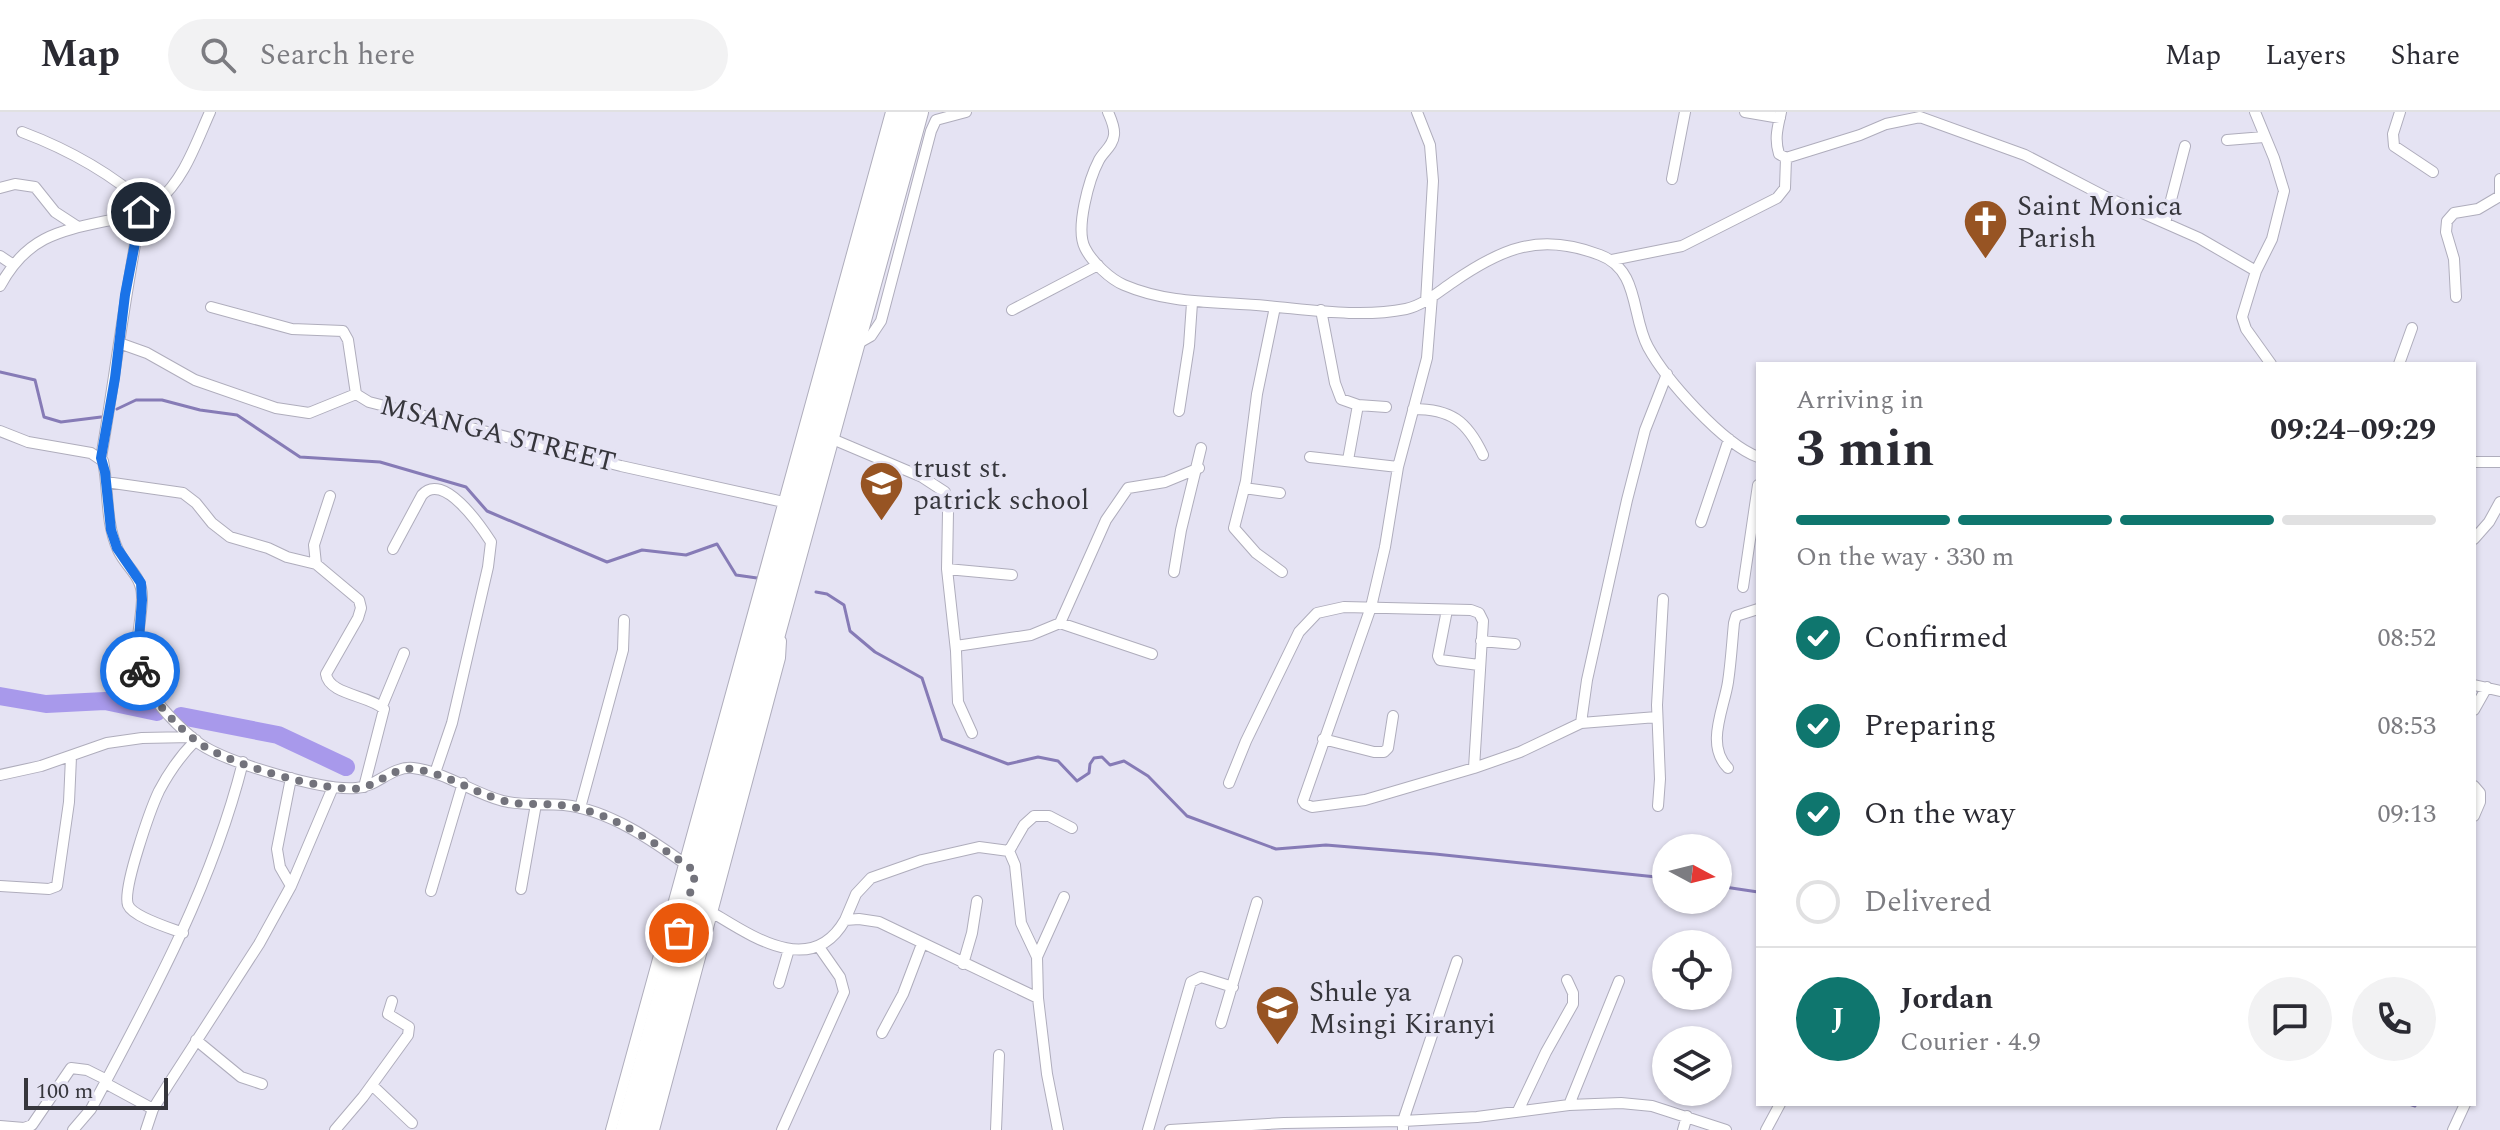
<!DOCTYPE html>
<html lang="en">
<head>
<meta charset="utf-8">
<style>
  :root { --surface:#fff; --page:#f2f2f3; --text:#2b2b33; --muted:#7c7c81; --line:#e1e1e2; --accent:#0f766e }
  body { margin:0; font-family:Spectral,serif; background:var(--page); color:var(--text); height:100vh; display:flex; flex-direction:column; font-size:30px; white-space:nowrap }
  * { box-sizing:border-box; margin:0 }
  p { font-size:26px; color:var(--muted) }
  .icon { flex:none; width:44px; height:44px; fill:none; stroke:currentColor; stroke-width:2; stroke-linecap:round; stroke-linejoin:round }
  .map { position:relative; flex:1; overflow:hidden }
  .panel { position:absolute; left:1756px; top:250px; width:720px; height:744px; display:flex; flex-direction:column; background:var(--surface); border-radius:0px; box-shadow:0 2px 6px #0004 }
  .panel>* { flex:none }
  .needle { width:52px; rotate:97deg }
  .fabs { position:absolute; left:1652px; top:722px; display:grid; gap:16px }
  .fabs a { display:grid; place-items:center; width:80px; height:80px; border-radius:50%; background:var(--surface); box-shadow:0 2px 6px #0004; font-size:40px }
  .scale { position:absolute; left:24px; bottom:20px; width:144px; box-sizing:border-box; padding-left:8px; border:4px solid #36363c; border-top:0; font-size:22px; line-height:28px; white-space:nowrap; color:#36363c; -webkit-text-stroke:6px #e5e3f3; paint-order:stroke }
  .pin { position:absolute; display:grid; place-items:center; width:68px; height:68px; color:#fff; margin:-34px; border:4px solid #fff; border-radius:50%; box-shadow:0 2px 8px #0007 }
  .courier { position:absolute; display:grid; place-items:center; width:80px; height:80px; margin:-40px; border:6px solid #1a73e8; border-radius:50%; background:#fff; color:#222; box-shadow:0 2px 10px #0007 }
  .overview em { font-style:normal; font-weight:700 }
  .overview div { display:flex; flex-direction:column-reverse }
  .overview { display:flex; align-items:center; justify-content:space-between; height:136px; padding:0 40px }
  h1 { font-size:52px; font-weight:700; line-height:60px }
  .bar { display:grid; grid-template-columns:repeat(4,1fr); gap:12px 8px; align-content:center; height:96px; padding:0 40px }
  .bar i { height:10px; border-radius:6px; background:var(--line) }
  .bar .selected { background:var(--accent) }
  .bar p { grid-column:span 4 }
  .line { display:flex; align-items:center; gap:20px; padding:0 40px; border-top:2px solid var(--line) }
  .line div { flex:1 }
  .round { display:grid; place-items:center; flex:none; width:84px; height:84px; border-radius:42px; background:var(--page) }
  ol { padding:0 40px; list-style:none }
  li { display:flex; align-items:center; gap:24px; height:88px }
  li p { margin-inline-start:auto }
  li .icon { padding:8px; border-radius:50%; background:var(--accent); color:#fff; stroke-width:4 }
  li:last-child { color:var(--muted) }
  li i { width:44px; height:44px; border:4px solid var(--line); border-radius:50% }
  header { display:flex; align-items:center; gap:48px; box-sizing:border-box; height:112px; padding:0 40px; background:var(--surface); border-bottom:2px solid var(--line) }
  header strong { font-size:38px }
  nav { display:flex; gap:44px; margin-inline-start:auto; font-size:28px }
  .search { width:560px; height:72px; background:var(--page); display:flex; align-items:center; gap:20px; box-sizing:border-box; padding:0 28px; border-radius:44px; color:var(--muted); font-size:30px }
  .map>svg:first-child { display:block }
</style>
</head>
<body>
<header>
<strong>Map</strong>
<div class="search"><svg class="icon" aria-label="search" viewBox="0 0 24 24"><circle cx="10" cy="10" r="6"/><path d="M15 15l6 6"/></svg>Search here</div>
<nav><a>Map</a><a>Layers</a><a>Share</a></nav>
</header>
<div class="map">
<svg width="2500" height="1018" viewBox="0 0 2500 1018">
  <rect width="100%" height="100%" fill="#e5e3f3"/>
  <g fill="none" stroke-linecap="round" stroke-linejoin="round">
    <path stroke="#867bb6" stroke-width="3" d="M0,260L35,268L44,305L61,310L101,305
      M117,297L136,288H162L200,298L237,303L300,345L380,350L466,375L487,399L607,450L642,438L686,443L717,432L736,463L757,466
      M816,480L827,482L844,493L850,519L875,540L922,566L942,627L1008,652L1038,645L1058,649L1077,669L1089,661L1090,652L1094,646L1102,645L1110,653L1124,649L1148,664L1187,704L1276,737L1326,733L1435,742L1666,766
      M1718,774L1758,780
      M2409,992L2415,994"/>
    <path stroke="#a899eb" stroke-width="18" d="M0,584L46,592L105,589L157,600
      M181,604L278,623L346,655"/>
    <defs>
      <path id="minor" d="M1108,0C1111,7 1115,15 1114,23C1113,34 1104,39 1099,48C1089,67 1075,117 1085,136C1092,150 1110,167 1124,173C1171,193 1218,189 1267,194C1312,198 1361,206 1406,197C1424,193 1438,180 1453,170C1502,136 1540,120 1600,143C1640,158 1631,204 1648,235C1666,268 1723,332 1758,345
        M1417,0L1430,33L1433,69L1426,190
        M1745,0L1780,6
        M1781,0C1778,15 1774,26 1779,42L1786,46L1860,23L1886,12L1920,5L2025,43L2106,85L2199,126L2256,159
        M2255,0L2274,46L2284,79L2272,127L2256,159L2242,205L2246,217L2271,252
        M2400,0L2393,22L2394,34L2433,60
        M22,20C70,38 111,61 149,95
        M2227,28L2264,25
        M1672,67L1685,0
        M2500,67V85
        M0,76L15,72L35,75L55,100L78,115
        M2165,111L2185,34
        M0,144L12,152
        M1612,148L1682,134L1777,86L1785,76L1786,46
        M0,174C27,124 59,119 111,108C128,104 143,101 157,90C184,68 196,31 210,0
        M1432,184L1427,246L1398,355L1385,435L1371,495L1303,689L1305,692L1312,695L1365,688L1474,656L1520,640L1581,611L1657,605
        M2456,185L2454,147L2446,120L2447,109L2454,101L2478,97L2500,84
        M211,195L292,217L343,219L348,228L356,282
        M1275,195L1257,282L1246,369L1234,416L1256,441L1282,460
        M1012,198L1098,153
        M1321,198L1335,271L1341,287L1358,293L1386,295
        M119,231L147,241L195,268L276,296L309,301L356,282
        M857,232L871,224L881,209L931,19L936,8L966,0
        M2399,252L2412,216
        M356,282L369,290L621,354L788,391
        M1413,297C1451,297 1467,309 1483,343
        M1179,299L1189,234L1192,191
        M0,319L28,330L91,341L103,349C109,378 105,410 118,438C126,456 142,463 142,485C142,512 130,544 143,569C156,592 179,616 200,632C228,651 323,679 356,676C377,675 391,654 413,656C446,660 472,681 503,689C523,694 544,691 564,693C609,698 652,728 688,754
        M830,326L922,365L945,380L948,400L947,457L956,539L958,590L972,621
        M1310,345L1398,355
        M101,346C115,264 125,182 141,100
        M1348,348L1358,293
        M2474,350H2500
        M106,370L183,381L196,391L212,411L230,425L268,436L287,445L316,452L359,488L361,496L358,506L326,562C329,583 369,583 384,597L364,675
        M1244,376L1280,381
        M1701,410L1729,327
        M2474,427L2489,410L2500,390
        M393,437L422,383C443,359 480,413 491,430L488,455L452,611L435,661
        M316,452L314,433L330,384
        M947,457L1012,463
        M1174,460L1181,418L1201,336
        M1743,475L1758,373
        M1447,498L1438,544L1440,548L1479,553
        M1060,511L1152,542
        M1481,529L1515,532
        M956,534L1031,523L1060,511L1106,408L1128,376L1165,370L1199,356
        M2474,573L2500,579
        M382,594L404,541
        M2474,598L2487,575
        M1581,611L1587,568L1627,388L1645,318L1667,262
        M1323,627L1374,640H1384L1388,636L1393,604
        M1728,656C1705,633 1724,597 1728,570C1731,550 1732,531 1734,511L1736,504L1758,497
        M0,663L41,654L107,631L142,626L192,625
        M1229,671L1246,629L1299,520L1317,501L1344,495L1471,498L1479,501L1483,509L1474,656
        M2474,674L2480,681V690L2474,704
        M1658,694L1660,667L1657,593L1663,487
        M580,696L623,538L624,508
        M1009,739L1024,713L1034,704H1049L1072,716
        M0,774L49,777L57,774L69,690L71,645
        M291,774L280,755L277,737L291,666
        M521,777L536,692
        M431,779L463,671
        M713,801C753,825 812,866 845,808L859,807L879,810L1038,886
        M845,808L856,782L871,766L922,748L979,735L1009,739L1015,753L1021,811L1037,845L1038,886L1047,962L1058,1018
        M183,821C170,816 133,805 128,793C122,777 151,696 159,679C169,660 181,643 196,628
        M1037,845L1064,785
        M963,852L972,821L977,789
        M779,871L789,837
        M1221,911L1257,790
        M882,921L903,882L922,832
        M196,928L241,965L262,972
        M105,971L153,997
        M372,973L412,1011
        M1569,993L1619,869
        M1518,999L1546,940L1573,892V881L1567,868
        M0,1014L24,1016L32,1013L71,956L87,958L107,968
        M73,1018L91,997C151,885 212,774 243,650
        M146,1018L153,997L168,973L259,832L291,774L333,675
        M335,1018L363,985L408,923L409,915L388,902L392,889
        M611,1018L891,0
        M654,1018L780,546L781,529
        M782,1018L844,880L840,865L819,835
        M996,1018L999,943
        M1148,1018L1191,870L1201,865L1233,875
        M1170,1018L1284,1011L1403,1009L1477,1005L1569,993L1621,991L1652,994L1726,1018
        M1403,1018V1009L1457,849
        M1683,1018L1687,1004
        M1766,1018L1780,992
        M2453,1018L2465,992"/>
      <path id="trunk" d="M625,1018L904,0
        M643,1018L693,825L919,0"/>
    </defs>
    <use href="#minor" stroke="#afadbc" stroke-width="12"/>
    <use href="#trunk" stroke="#afadbc" stroke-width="20"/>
    <use href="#minor" stroke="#fff" stroke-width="10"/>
    <use href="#trunk" stroke="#fff" stroke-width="18"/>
  </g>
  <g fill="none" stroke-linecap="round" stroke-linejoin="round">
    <path stroke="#73737c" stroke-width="8" stroke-dasharray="0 14.4" d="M140,559C150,587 178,616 202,633C232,653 318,677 353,677C377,676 392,654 415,657C447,662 471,679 501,688C522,695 545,690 567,694C615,702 657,732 696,760L679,821"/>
    <path stroke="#1a73e8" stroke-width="10" d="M140,559L138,539L142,488L141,471L117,436L111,418L105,360L101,346L115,266L125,183L141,100"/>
  </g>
  <defs>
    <symbol id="church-pin" viewBox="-11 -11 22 30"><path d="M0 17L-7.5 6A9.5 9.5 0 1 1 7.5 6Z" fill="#975423" stroke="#e5e3f3"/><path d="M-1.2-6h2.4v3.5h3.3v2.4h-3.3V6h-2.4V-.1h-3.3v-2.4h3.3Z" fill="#fff"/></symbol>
    <symbol id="school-pin" viewBox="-11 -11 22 30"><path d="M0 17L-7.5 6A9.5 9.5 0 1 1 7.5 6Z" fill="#975423" stroke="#e5e3f3"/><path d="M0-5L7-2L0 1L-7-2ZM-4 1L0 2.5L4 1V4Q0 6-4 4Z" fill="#fff"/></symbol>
  </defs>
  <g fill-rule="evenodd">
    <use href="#church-pin" x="1960" y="84" width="51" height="69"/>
    <use href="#school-pin" x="856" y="346" width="51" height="69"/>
    <use href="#school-pin" x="1252" y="870" width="51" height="69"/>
  </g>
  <g text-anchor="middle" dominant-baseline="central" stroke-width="7" stroke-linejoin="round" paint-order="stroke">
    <g font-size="28" fill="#36363c" stroke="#e5e3f3" text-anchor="start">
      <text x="2017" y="94">Saint Monica<tspan x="2017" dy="32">Parish</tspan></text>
      <text x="913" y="356">trust st.<tspan x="913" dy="32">patrick school</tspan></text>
      <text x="1309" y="880">Shule ya<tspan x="1309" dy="32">Msingi Kiranyi</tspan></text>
    </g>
    <g font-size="28" fill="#36363c" stroke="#e5e3f3">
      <text transform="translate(498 322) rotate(14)">MSANGA STREET</text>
    </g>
  </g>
</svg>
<div class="fabs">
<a><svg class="needle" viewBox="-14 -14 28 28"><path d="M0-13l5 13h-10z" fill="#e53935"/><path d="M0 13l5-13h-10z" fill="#7c7c81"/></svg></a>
<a><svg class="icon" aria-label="locate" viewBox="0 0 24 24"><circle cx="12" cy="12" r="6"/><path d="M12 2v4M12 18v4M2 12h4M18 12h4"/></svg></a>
<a><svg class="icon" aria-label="layers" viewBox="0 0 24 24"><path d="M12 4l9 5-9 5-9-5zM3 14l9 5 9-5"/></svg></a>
</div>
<div class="scale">100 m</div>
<div class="pin" style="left:679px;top:821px;background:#ea580c"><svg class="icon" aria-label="bag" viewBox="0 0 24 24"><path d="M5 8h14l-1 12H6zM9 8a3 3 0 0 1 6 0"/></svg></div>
<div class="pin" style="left:141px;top:100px;background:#1f2937"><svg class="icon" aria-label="home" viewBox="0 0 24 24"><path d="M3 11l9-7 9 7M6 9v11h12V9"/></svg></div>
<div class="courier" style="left:140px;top:559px"><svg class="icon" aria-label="bike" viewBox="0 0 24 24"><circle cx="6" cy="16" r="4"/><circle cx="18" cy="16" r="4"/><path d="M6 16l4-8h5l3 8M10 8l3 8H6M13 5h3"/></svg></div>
<section class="panel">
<div class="overview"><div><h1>3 min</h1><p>Arriving in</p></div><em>09:24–09:29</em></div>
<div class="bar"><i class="selected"></i><i class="selected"></i><i class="selected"></i><i></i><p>On the way · 330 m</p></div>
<ol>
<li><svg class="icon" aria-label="check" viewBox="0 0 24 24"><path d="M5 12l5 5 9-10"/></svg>Confirmed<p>08:52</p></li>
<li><svg class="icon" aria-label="check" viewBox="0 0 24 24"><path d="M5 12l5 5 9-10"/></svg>Preparing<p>08:53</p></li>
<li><svg class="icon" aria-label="check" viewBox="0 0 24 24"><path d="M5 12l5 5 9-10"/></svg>On the way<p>09:13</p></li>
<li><i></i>Delivered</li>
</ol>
<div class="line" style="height:144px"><b class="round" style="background:var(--accent);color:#fff">J</b><div><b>Jordan</b><p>Courier · 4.9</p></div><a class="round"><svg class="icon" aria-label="chat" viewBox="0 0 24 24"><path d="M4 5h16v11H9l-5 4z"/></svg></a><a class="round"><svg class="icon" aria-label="phone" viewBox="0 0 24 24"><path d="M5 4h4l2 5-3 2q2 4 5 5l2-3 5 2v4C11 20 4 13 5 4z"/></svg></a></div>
</section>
</div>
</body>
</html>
